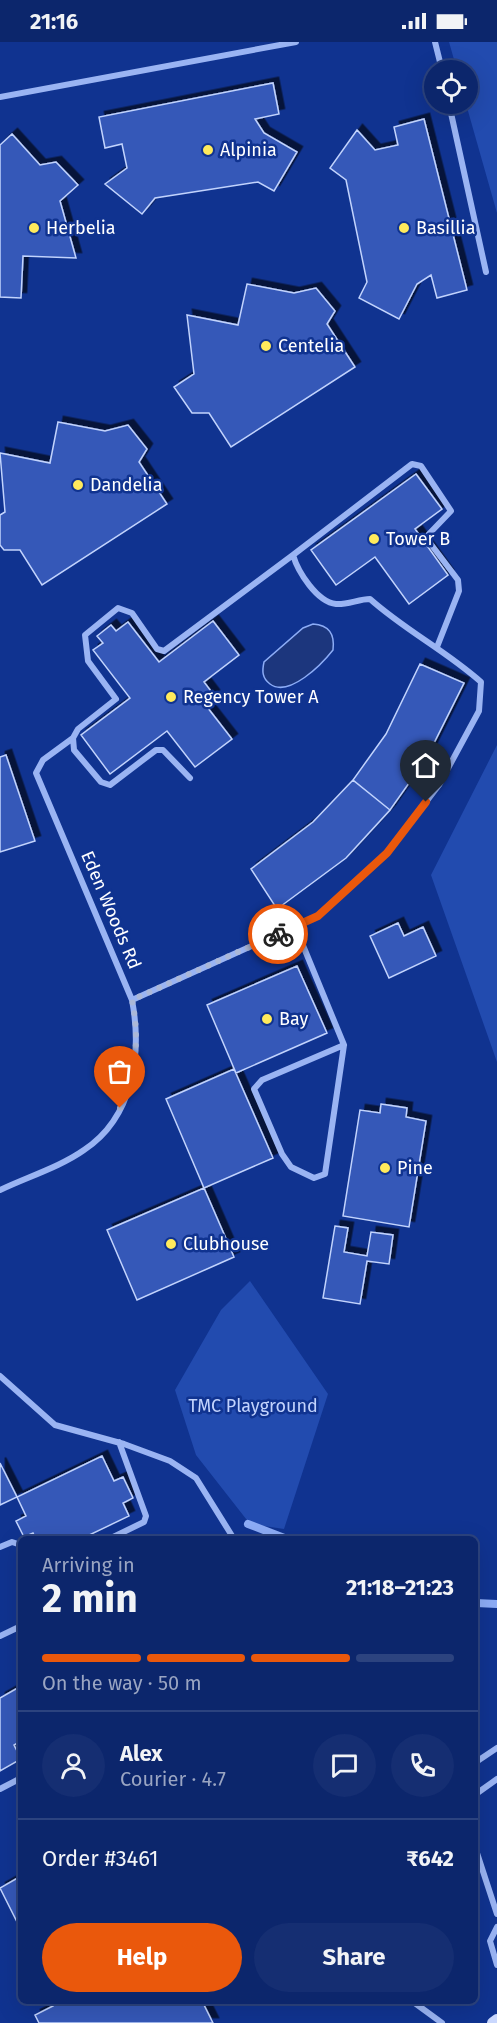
<!DOCTYPE html>
<html lang="en">
<head>
<meta charset="utf-8">
<style>
  :root { --surface:#0c266c; --page:#152e72; --text:#f1f3f6; --muted:#9aa5c2; --line:#2c437f; --accent:#ea580c }
  body { margin:0; font-family:"Fira Sans",sans-serif; background:var(--page); color:var(--text); height:100vh; display:flex; flex-direction:column; font-size:22px; white-space:nowrap }
  * { box-sizing:border-box; margin:0 }
  p { font-size:20px; color:var(--muted) }
  .icon { flex:none; width:33px; height:33px; fill:none; stroke:currentColor; stroke-width:2; stroke-linecap:round; stroke-linejoin:round }
  .map { position:relative; flex:1; overflow:hidden }
  .details { position:absolute; left:18px; top:1494px; width:460px; height:468px; display:flex; flex-direction:column; background:var(--surface); border-radius:9px; box-shadow:0 6px 24px #0002,0 0 0 2px var(--line) }
  .details>* { flex:none }
  .fabs { position:absolute; left:424px; top:18px; display:grid; gap:12px }
  .fabs a { display:grid; place-items:center; width:54px; height:54px; border-radius:50%; background:var(--surface); box-shadow:0 6px 24px #0002,0 0 0 2px var(--line); font-size:30px }
  .pin { position:absolute; display:grid; place-items:center; width:51px; height:51px; color:#fff; margin:-62px -26px; border-radius:50% 50% 50% 0; rotate:-45deg; box-shadow:0 0 6px #0007 }
  .pin .icon { rotate:45deg }
  .courier { position:absolute; display:grid; place-items:center; width:60px; height:60px; margin:-30px; border:4px solid #ea580c; border-radius:50%; background:#fff; color:#222; box-shadow:0 2px 8px #0007 }
  .summary em { font-style:normal; font-weight:700 }
  .summary div { display:flex; flex-direction:column-reverse }
  .summary { display:flex; align-items:center; justify-content:space-between; height:102px; padding:0 24px }
  h1 { font-size:39px; font-weight:700; line-height:45px }
  .bar { display:grid; grid-template-columns:repeat(4,1fr); gap:9px 6px; align-content:center; height:72px; padding:0 24px }
  .bar i { height:8px; border-radius:4px; background:var(--line) }
  .bar .current { background:var(--accent) }
  .bar p { grid-column:span 4 }
  .line { display:flex; align-items:center; gap:15px; padding:0 24px; border-top:2px solid var(--line) }
  .line div { flex:1 }
  .round { display:grid; place-items:center; flex:none; width:63px; height:63px; border-radius:32px; background:var(--page) }
  .button { display:flex; gap:12px; margin-top:auto; padding:12px 24px }
  .button a { flex:1; height:69px; border-radius:36px; background:var(--accent); color:#fff; font-size:24px; font-weight:700; line-height:69px; text-align:center }
  .button a+a { background:var(--page); color:var(--text) }
  .status { display:flex; justify-content:space-between; align-items:center; height:42px; padding:0 30px; background:var(--surface); direction:ltr }
  .status svg { height:16px; fill:currentColor }
  .map>svg:first-child { display:block }
</style>
</head>
<body>
<div class="status"><b>21:16</b><svg viewBox="0 0 49 12"><path d="M0 12V9h3v3zM5 12V6h3v6zM10 12V3h3v9zM15 12V0h3v12zM26 1h20v11H26zM47 4h2v5h-2z"/></svg></div>
<div class="map">
<svg width="497" height="1981" viewBox="0 0 497 1981">
  <defs>
    <filter id="shadow"><feDropShadow dx="5.5" dy="-5.5" stdDeviation="0" flood-color="#0009"/></filter>
  </defs>
  <rect width="100%" height="100%" fill="#103390"/>
  <path fill="#224baf" d="M449,0H497V171L466,62L468,28H457Z
    M497,703V1020L431,833Z
    M250,1239L328,1352L284,1487L250,1482L196,1413L175,1348L221,1268Z"/>
  <path fill="#1c367d" stroke="#8cacf6" stroke-width="1.5" d="M313,582C329,583 335,592 333,608C322,622 289,656 270,642C262,636 262,629 264,620L303,586Z"/>
  <g fill="none" stroke-linecap="round" stroke-linejoin="round">
    <path stroke="#8cacf6" stroke-width="8" d="M248,1482L287,1497
      M476,1561L497,1562"/>
  </g>
  <path fill="#3459b8" stroke="#c2d3fd" stroke-width="1.5" filter="url(#shadow)" d="M273,41L279,72L255,77L264,91L297,110L274,149L258,140L155,156L142,172L105,142L127,126L122,102L105,106L99,75Z
    M424,77L467,248L437,256L431,233L417,242L399,277L359,256L367,240L346,138L330,126L357,88L375,108L398,103L394,85Z
    M12,92L40,123L56,120L78,143L60,159L76,216L23,214L21,256L0,255V103Z
    M247,242L294,251L316,246L335,269L327,282L355,325L231,405L209,371H192L174,345L194,332L187,273L238,283Z
    M58,380L105,389L128,383L147,407L139,420L167,462L42,543L20,508H4L0,503V473L5,470L0,411L50,421Z
    M416,432L442,467L415,487L448,533L409,562L375,515L336,543L311,508Z
    M213,579L239,613L204,640L214,653L204,661L232,697L195,725L167,689L110,732L81,693L130,656L93,608L103,601L97,594L111,583L116,589L128,580L159,620Z
    M420,622L464,641L426,717L390,768L353,738L386,692Z
    M6,713L35,799L0,810V715Z
    M353,738L390,768L346,816L277,867L251,827L313,780Z
    M398,881L404,894L423,885L436,914L389,936L370,894Z
    M297,924L327,991L236,1031L207,963Z
    M234,1027L273,1116L204,1146L166,1057Z
    M381,1062L407,1066L406,1075L426,1079L409,1185L343,1174L360,1068L380,1071Z
    M204,1146L234,1215L137,1258L107,1188Z
    M335,1184L348,1186L344,1210L367,1214L371,1190L393,1193L389,1222L367,1219L360,1262L323,1256Z
    M102,1414L114,1439L123,1435L133,1456L123,1461L129,1474L81,1497H36L33,1491L24,1495L16,1479L26,1474L17,1455Z
    M0,1421L17,1455L0,1463Z
    M21,1644V1699L14,1703L21,1717L0,1729V1656Z
    M21,1834V1916L18,1907L20,1886L0,1846Z
    M49,1959H202L213,1981H39L35,1973L53,1964Z"/>
  <g fill="none" stroke-linecap="round" stroke-linejoin="round">
    <path stroke="#9ab4f3" stroke-width="6" d="M435,0L442,28
      M0,55L296,0
      M449,62L486,230
      M190,736L163,708H156L110,743L101,740L74,708L73,696L78,687L116,657L88,619L85,593L118,566L132,571L157,607L164,609L293,513
      M295,884L344,1003L262,1038L254,1047L282,1112L291,1125L314,1136L325,1132L344,1003
      M132,958L318,874L387,811L439,743L479,669L481,640C445,608 406,589 370,557C359,557 347,563 336,562C317,560 298,530 293,513L412,422L421,424L451,469L428,493L430,501L458,538L459,549L437,605
      M0,1148C27,1135 60,1125 84,1108C134,1075 142,1011 132,958L36,731L43,718L73,696
      M0,1334L55,1383L124,1402L170,1419L196,1436L234,1497
      M109,1497L144,1480L146,1474L119,1400
      M0,1505L12,1500L21,1503
      M0,1594L21,1584
      M476,1720L497,1706
      M0,1747L21,1736
      M476,1752L497,1737
      M476,1808L497,1872
      M497,1885L490,1899L497,1923
      M412,1959L442,1981"/>
    <path stroke="#c9d7fd" stroke-width="12" d="M493,1981L497,1978"/>
  </g>
  <g fill="none" stroke-linecap="round" stroke-linejoin="round">
    <path stroke="#abb8d8" stroke-width="6" stroke-dasharray="0 10.8" d="M120,1066C136,1028 140,997 132,958L278,892"/>
    <path stroke="#ea580c" stroke-width="8" d="M278,892L318,874L387,811L426,760"/>
  </g>
  <g fill="#ffea5c" stroke="#103390" stroke-width="2">
    <circle cx="208" cy="108" r="6"/>
    <circle cx="34" cy="186" r="6"/>
    <circle cx="404" cy="186" r="6"/>
    <circle cx="266" cy="304" r="6"/>
    <circle cx="78" cy="443" r="6"/>
    <circle cx="374" cy="497" r="6"/>
    <circle cx="171" cy="655" r="6"/>
    <circle cx="267" cy="977" r="6"/>
    <circle cx="385" cy="1126" r="6"/>
    <circle cx="171" cy="1202" r="6"/>
  </g>
  <g text-anchor="middle" dominant-baseline="central" stroke-width="5" stroke-linejoin="round" paint-order="stroke">
    <g font-size="18" fill="#fff" stroke="#103390" text-anchor="start">
      <text x="220" y="108">Alpinia</text>
      <text x="46" y="186">Herbelia</text>
      <text x="416" y="186">Basillia</text>
      <text x="278" y="304">Centelia</text>
      <text x="90" y="443">Dandelia</text>
      <text x="386" y="497">Tower B</text>
      <text x="183" y="655">Regency Tower A</text>
      <text x="279" y="977">Bay</text>
      <text x="397" y="1126">Pine</text>
      <text x="183" y="1202">Clubhouse</text>
    </g>
    <g font-size="18" fill="#fff" stroke="#103390">
      <text transform="translate(111 868) rotate(67)">Eden Woods Rd</text>
    </g>
    <g font-size="18" fill="#c2d3fd" stroke="#103390">
      <text x="253" y="1364">TMC Playground</text>
    </g>
  </g>
</svg>
<div class="fabs">
<a><svg class="icon" aria-label="locate" viewBox="0 0 24 24"><circle cx="12" cy="12" r="6"/><path d="M12 2v4M12 18v4M2 12h4M18 12h4"/></svg></a>
</div>
<div class="pin" style="left:120px;top:1066px;background:#ea580c"><svg class="icon" aria-label="bag" viewBox="0 0 24 24"><path d="M5 8h14l-1 12H6zM9 8a3 3 0 0 1 6 0"/></svg></div>
<div class="pin" style="left:426px;top:760px;background:#1f2937"><svg class="icon" aria-label="home" viewBox="0 0 24 24"><path d="M3 11l9-7 9 7M6 9v11h12V9"/></svg></div>
<div class="courier" style="left:278px;top:892px"><svg class="icon" aria-label="bike" viewBox="0 0 24 24"><circle cx="6" cy="16" r="4"/><circle cx="18" cy="16" r="4"/><path d="M6 16l4-8h5l3 8M10 8l3 8H6M13 5h3"/></svg></div>
<section class="details">
<div class="summary"><div><h1>2 min</h1><p>Arriving in</p></div><em>21:18–21:23</em></div>
<div class="bar"><i class="current"></i><i class="current"></i><i class="current"></i><i></i><p>On the way · 50 m</p></div>
<div class="line" style="height:108px"><a class="round"><svg class="icon" aria-label="person" viewBox="0 0 24 24"><circle cx="12" cy="8" r="4"/><path d="M4 21q1-7 8-7t8 7"/></svg></a><div><b>Alex</b><p>Courier · 4.7</p></div><a class="round"><svg class="icon" aria-label="chat" viewBox="0 0 24 24"><path d="M4 5h16v11H9l-5 4z"/></svg></a><a class="round"><svg class="icon" aria-label="phone" viewBox="0 0 24 24"><path d="M5 4h4l2 5-3 2q2 4 5 5l2-3 5 2v4C11 20 4 13 5 4z"/></svg></a></div>
<div class="line" style="height:78px"><div>Order #3461</div><b>₹642</b></div>
<div class="button"><a>Help</a><a>Share</a></div>
</section>
</div>
</body>
</html>
